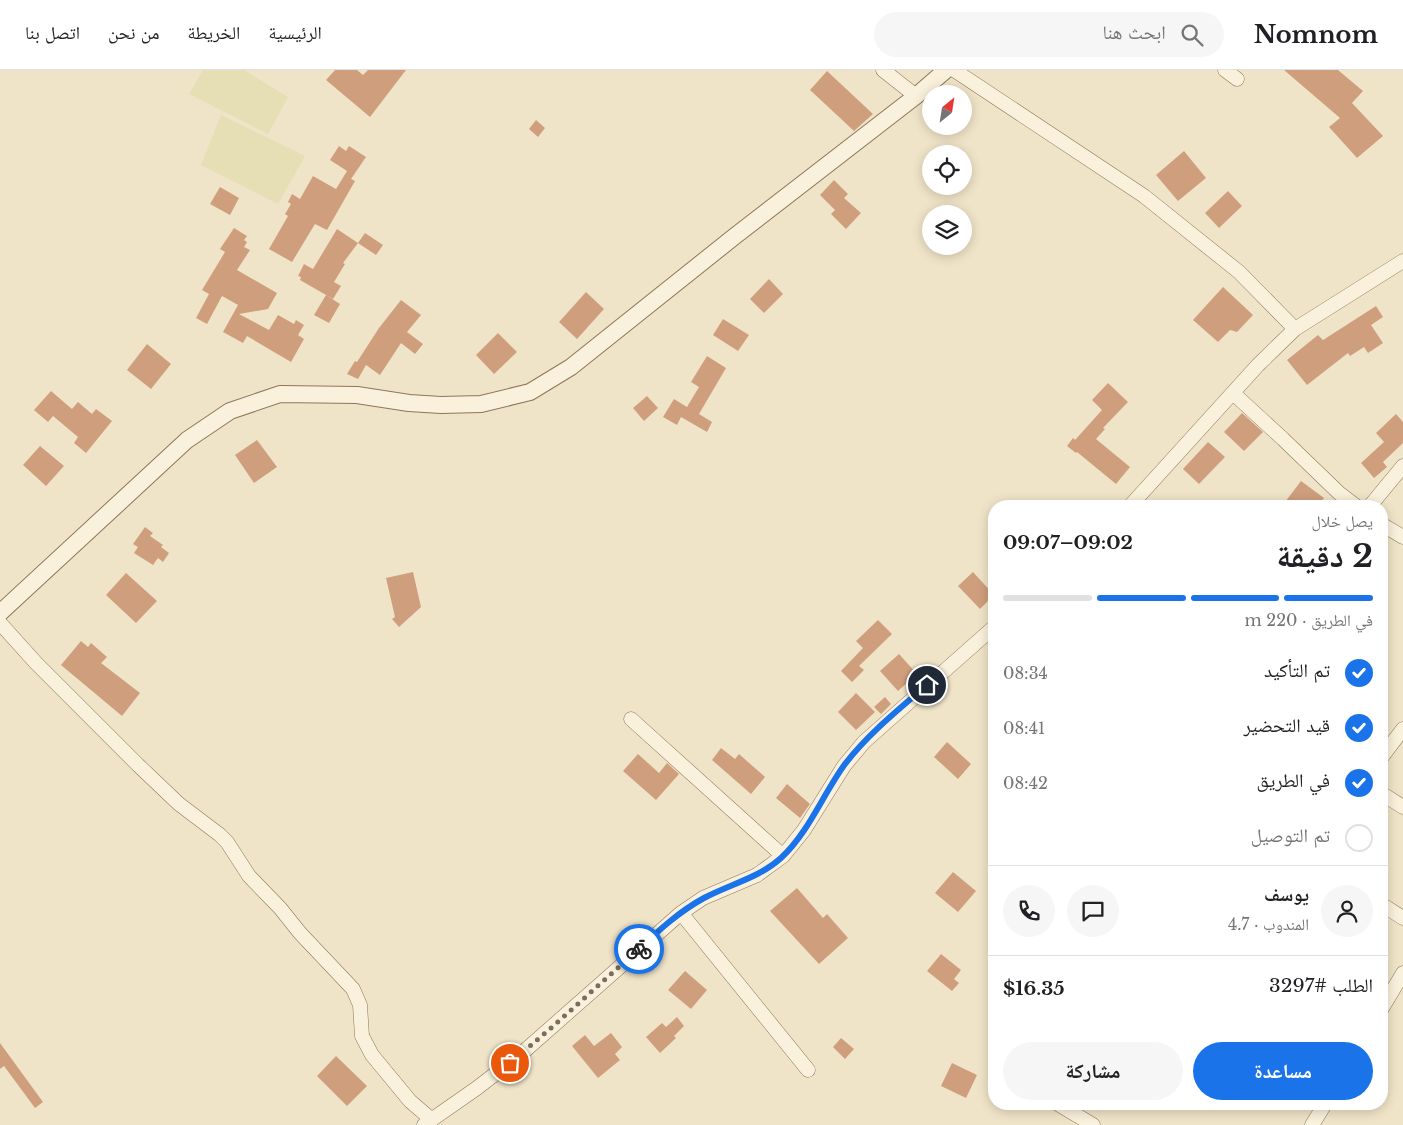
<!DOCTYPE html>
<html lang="ar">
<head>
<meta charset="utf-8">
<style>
  :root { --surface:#fff; --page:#f6f6f6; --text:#202124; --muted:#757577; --line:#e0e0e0; --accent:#1a73e8 }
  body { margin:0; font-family:"Libre Baskerville","Noto Naskh Arabic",serif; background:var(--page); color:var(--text); direction:rtl; height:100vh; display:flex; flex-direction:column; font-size:19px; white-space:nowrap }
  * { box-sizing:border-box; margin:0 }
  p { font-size:16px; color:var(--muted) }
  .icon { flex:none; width:28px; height:28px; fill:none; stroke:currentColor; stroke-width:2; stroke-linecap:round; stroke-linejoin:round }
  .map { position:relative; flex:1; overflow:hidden; direction:ltr }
  .panel { position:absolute; left:988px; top:430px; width:400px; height:610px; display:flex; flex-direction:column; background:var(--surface); border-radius:20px; box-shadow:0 2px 12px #0003; direction:rtl }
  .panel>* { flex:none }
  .needle { width:32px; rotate:30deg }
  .fabs { position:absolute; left:922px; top:15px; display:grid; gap:10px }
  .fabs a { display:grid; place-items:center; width:50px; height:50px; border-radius:50%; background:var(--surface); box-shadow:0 2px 12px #0003; font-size:25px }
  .pin { position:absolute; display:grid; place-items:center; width:42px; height:42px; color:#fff; margin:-21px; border:2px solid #fff; border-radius:50%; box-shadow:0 1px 5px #0007 }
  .courier { position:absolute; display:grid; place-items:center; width:50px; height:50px; margin:-25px; border:4px solid #1a73e8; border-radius:50%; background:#fff; color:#222; box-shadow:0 1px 6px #0007 }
  .head em { font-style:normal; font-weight:700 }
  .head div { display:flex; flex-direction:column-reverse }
  .head { display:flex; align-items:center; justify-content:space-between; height:85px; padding:0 15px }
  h1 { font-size:32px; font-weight:700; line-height:38px }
  .bar { display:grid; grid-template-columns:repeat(4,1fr); gap:8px 5px; align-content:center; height:60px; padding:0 15px }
  .bar i { height:6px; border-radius:4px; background:var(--line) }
  .bar .selected { background:var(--accent) }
  .bar p { grid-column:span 4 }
  .line { display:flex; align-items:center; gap:12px; padding:0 15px; border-top:1px solid var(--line) }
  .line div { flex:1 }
  .round { display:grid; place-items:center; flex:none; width:52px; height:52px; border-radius:26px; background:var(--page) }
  ol { padding:0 15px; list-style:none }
  li { display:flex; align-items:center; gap:15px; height:55px }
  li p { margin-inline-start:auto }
  li .icon { padding:5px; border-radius:50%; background:var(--accent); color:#fff; stroke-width:4 }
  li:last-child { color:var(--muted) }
  li i { width:28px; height:28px; border:2px solid var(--line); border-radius:50% }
  .cta { display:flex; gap:10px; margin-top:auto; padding:10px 15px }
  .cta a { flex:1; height:58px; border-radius:30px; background:var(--accent); color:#fff; font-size:20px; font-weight:700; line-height:58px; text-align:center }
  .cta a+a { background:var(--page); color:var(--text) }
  header { display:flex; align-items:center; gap:30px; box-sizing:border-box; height:70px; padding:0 25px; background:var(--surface); border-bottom:1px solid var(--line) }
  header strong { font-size:24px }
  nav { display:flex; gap:28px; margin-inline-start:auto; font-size:18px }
  .search { width:350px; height:45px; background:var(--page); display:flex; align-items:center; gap:12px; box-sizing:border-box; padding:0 18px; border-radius:28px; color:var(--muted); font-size:19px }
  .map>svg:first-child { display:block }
</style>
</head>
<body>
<header>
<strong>Nomnom</strong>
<div class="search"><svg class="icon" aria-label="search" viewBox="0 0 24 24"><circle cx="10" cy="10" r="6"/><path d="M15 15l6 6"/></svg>ابحث هنا</div>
<nav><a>الرئيسية</a><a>الخريطة</a><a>من نحن</a><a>اتصل بنا</a></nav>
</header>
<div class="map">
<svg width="1403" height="1055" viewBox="0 0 1403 1055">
  <rect width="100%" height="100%" fill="#f0e4c8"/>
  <path fill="#e6deb5" d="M203,0H244L288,27L268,64L189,24Z
    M221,45L305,86L278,134L201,95Z"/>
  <path fill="#cf9f7d" d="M335,0H357L363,5L368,0H406L370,47L326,10Z
    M1284,0H1338L1363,21L1352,33L1383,66L1357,88L1329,57L1340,48Z
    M827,1L873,44L854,61L810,20Z
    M536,50L545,58L538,67L529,59Z
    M339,76L346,81L349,76L366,87L351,109L355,111L327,160L315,154L292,192L269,179L288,146L285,144L291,134L288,132L292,124L300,129L313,106L336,119L347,101L330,90Z
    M1184,81L1206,108L1178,131L1156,105Z
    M834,110L848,124L844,128L861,143L846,159L831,144L835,140L820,125Z
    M220,117L239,128L230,145L210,134Z
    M1228,121L1242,136L1219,158L1205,143Z
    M234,158L247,166L244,170L247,172L244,177L250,180L237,200L277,223L268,239L239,244L269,260L278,245L294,254L296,250L304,255L298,265L304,269L291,292L247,266L243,273L223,262L238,235L222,226L207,254L196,248L209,224L202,220L225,182L220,179Z
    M337,159L358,173L343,193L345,194L334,212L341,216L333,229L300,210L301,207L298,206L304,194L313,199Z
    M365,163L383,175L376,185L358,173Z
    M769,209L783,224L764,243L750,229Z
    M1223,217L1253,245L1237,262L1230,260L1218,272L1193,250Z
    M586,222L604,239L577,269L559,252Z
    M326,225L340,234L329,253L314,245Z
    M401,230L421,245L407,262L423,274L415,284L401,273L380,305L366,295L358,309L347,304L355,291L357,292L379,258Z
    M1376,236L1383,247L1371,255L1383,273L1368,283L1364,277L1350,286L1348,283L1307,315L1287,290L1318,265L1323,270Z
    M723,249L749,265L738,281L713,265Z
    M498,263L517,282L494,304L476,285Z
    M147,274L171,294L151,319L127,300Z
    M707,286L726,298L699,344L712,352L707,362L681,347L677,355L663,347L674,329L687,337L699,317L691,312Z
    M1108,313L1128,332L1103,358L1105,359L1096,369L1130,397L1116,414L1077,382L1076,383L1067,376L1073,368L1075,370L1102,340L1092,330Z
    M51,321L72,339L78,332L92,344L96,339L112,351L86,383L74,373L78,367L53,346L48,352L34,340Z
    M647,326L658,338L644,351L633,338Z
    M1242,343L1263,362L1244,381L1224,362Z
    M1396,344L1403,352V373L1383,392L1387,397L1374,408L1361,393L1384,372L1376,363Z
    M257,370L277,397L254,413L235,385Z
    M1208,372L1225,387L1199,414L1183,399Z
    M40,376L64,396L46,416L23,395Z
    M1301,411L1324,428L1318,436H1282Z
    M145,457L153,463L150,466L163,475L161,477L169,483L163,492L158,488L153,495L134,483L138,477L133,474Z
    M413,502L421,537L399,557L392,549L395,547L386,508Z
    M973,502L994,525L980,539L958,516Z
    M126,503L157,531L136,553L106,525Z
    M878,550L892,564L859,596L864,600L852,612L841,601L863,578L856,571Z
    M81,571L88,577L91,573L107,587L101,593L140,623L122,646L61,595Z
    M899,584L917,604L898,621L880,601Z
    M856,623L875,642L856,660L838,642Z
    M885,627L891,634L881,644L874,637Z
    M947,672L971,694L958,709L934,687Z
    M721,678L735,689L739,684L765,707L751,724L712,690Z
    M638,684L659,703L667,693L679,704L656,730L623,701Z
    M787,714L810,734L800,748L776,728Z
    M953,802L976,821L958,842L935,823Z
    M797,818L823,848L827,844L848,868L819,894L770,841Z
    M941,884L961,900L954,909L959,913L952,921L927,901Z
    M685,901L707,920L691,939L668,920Z
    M677,947L684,956L674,966L676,968L660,983L646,967L662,953L666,957Z
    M611,963L622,977L615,984L620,990L598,1008L572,976L585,965L594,976Z
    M841,968L854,979L845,989L833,977Z
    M0,973L43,1032L35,1038L4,996L0,999Z
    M336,986L367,1016L347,1036L317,1006Z
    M952,993L977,1005L966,1028L941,1016Z"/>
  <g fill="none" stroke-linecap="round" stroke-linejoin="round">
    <defs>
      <path id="minor" d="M883,0L916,26
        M954,0L1144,126L1239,202L1295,259
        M1225,0L1237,9
        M1233,323L1283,369L1339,423L1356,436
        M1130,436L1258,295L1295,259L1403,191
        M1370,436L1403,396
        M1381,454L1403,467
        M0,553L36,593L138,695L179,734L220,765L227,772L249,806L280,838L300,863L353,919L360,935L362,966L372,985L410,1031L432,1050
        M631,649L783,786
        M1381,688L1403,659
        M1381,723L1403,737
        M1381,834L1403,848
        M681,843L808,1000
        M1381,940L1403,903
        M1058,1034L1093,1055
        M424,1055L477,1018L521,984L681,843L703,828L757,805L783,786L804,760L844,696L864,672L994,557
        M1312,1055L1325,1034"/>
      <path id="tertiary" d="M0,543L187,370L230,341L280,324L357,325L409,333L441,335L481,334L530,322L571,297L735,166L916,26L946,0"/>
    </defs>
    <use href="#minor" stroke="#8d765c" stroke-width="15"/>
    <use href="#tertiary" stroke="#8d765c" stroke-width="18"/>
    <use href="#minor" stroke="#faf1dc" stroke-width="14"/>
    <use href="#tertiary" stroke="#faf1dc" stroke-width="16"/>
  </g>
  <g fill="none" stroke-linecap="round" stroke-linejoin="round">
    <path stroke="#7c6e5b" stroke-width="5" stroke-dasharray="0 9" d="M510,993L551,958L639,879"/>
    <path stroke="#1a73e8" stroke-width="6" d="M639,879C659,860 680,841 704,828C730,814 759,808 781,788C809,762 823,724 845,694C868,664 898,640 927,615"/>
  </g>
</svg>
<div class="fabs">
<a><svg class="needle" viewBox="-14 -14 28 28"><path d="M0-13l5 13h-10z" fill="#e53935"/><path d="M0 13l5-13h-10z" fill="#757577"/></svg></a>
<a><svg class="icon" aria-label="locate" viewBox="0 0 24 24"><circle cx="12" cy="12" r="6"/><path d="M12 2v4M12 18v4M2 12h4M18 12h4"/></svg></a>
<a><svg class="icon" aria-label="layers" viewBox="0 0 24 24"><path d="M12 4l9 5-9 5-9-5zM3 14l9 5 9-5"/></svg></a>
</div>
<div class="pin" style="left:510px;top:993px;background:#ea580c"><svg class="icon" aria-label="bag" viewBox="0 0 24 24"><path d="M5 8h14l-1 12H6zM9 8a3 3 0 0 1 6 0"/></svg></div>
<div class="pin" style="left:927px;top:615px;background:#1f2937"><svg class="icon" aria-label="home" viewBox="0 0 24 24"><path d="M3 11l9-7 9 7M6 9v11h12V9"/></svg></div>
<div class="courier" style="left:639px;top:879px"><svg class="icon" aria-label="bike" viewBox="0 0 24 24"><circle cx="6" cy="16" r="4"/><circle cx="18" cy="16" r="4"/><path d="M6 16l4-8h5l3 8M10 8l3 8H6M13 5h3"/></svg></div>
<section class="panel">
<div class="head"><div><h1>2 دقيقة</h1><p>يصل خلال</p></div><em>09:02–09:07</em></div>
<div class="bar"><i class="selected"></i><i class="selected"></i><i class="selected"></i><i></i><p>في الطريق · 220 m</p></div>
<ol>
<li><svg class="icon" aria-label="check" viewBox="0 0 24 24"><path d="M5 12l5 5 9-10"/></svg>تم التأكيد<p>08:34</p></li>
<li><svg class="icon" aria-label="check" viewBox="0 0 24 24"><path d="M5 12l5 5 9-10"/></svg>قيد التحضير<p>08:41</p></li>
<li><svg class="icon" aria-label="check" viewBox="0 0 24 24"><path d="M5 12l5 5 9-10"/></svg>في الطريق<p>08:42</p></li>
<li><i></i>تم التوصيل</li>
</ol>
<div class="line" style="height:90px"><a class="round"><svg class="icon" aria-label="person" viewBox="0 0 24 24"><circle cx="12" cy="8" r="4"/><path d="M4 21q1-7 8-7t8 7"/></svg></a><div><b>يوسف</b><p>المندوب · 4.7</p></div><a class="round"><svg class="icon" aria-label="chat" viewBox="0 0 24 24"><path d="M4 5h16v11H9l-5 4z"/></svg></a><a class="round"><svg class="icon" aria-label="phone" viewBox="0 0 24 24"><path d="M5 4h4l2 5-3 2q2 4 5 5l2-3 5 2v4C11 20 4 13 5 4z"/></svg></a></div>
<div class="line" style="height:65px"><div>الطلب #3297</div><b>$16.35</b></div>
<div class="cta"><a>مساعدة</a><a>مشاركة</a></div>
</section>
</div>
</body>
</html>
